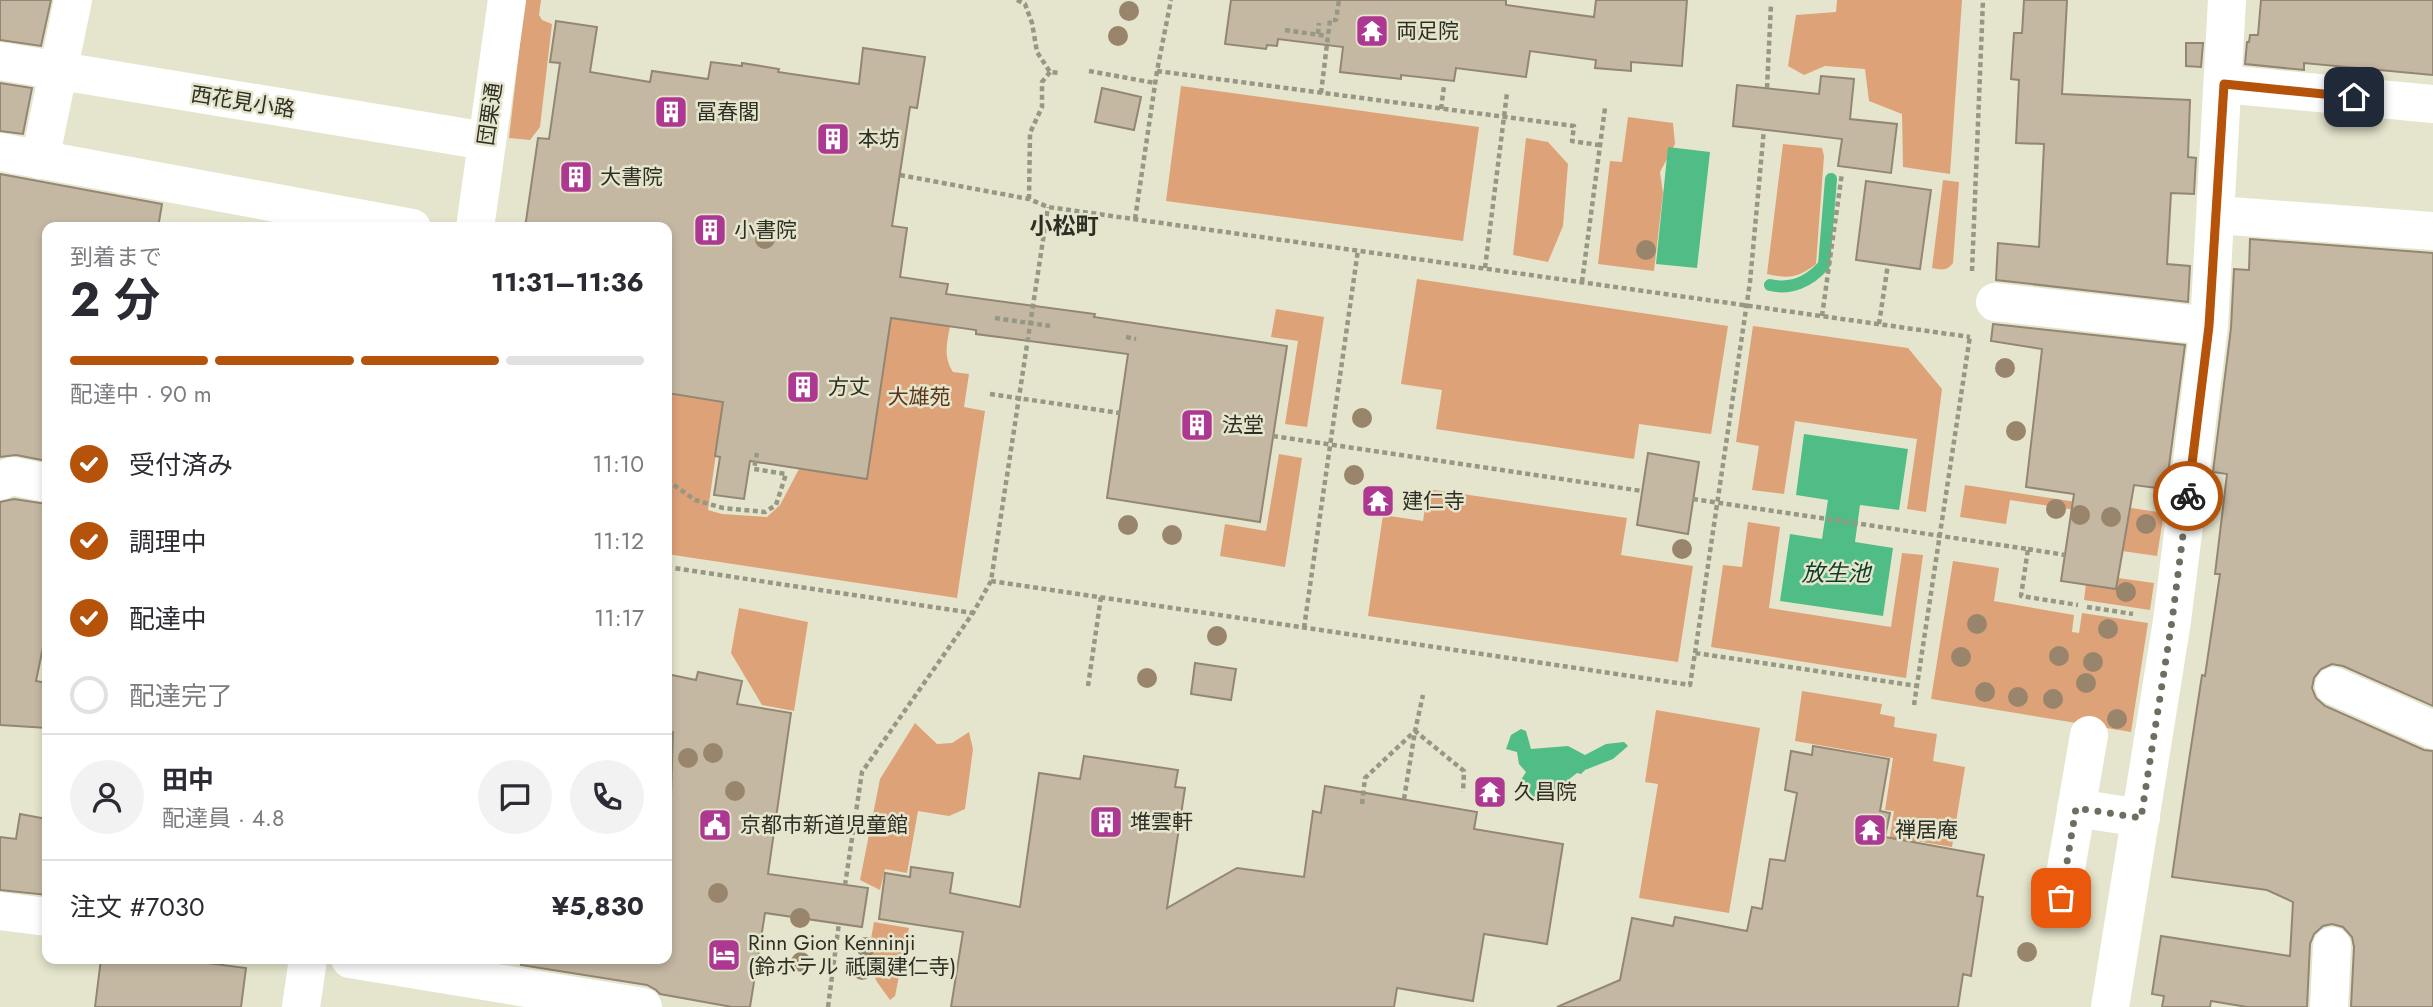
<!DOCTYPE html>
<html lang="ja">
<head>
<meta charset="utf-8">
<style>
  :root { --surface:#fff; --page:#f2f2f3; --text:#2b2b33; --muted:#7c7c81; --line:#e1e1e2; --accent:#b45309 }
  body { margin:0; font-family:Jost,"Noto Sans JP",sans-serif; background:var(--page); color:var(--text); height:100vh; display:flex; flex-direction:column; font-size:26px; white-space:nowrap }
  * { box-sizing:border-box; margin:0 }
  p { font-size:23px; color:var(--muted) }
  .icon { flex:none; width:38px; height:38px; fill:none; stroke:currentColor; stroke-width:2; stroke-linecap:round; stroke-linejoin:round }
  .map { position:relative; flex:1; overflow:hidden }
  .side { position:absolute; left:42px; top:222px; width:630px; height:742px; display:flex; flex-direction:column; background:var(--surface); border-radius:14px; box-shadow:0 4px 10px #0003 }
  .side>* { flex:none }
  .pin { position:absolute; display:grid; place-items:center; width:60px; height:60px; color:#fff; margin:-30px; border-radius:14px; box-shadow:0 4px 10px #0006 }
  .courier { position:absolute; display:grid; place-items:center; width:70px; height:70px; margin:-35px; border:5px solid #b45309; border-radius:50%; background:#fff; color:#222; box-shadow:0 2px 9px #0007 }
  .headline em { font-style:normal; font-weight:700 }
  .headline div { display:flex; flex-direction:column-reverse }
  .headline { display:flex; align-items:center; justify-content:space-between; height:119px; padding:0 28px }
  h1 { font-size:46px; font-weight:700; line-height:52px }
  .bar { display:grid; grid-template-columns:repeat(4,1fr); gap:10px 7px; align-content:center; height:84px; padding:0 28px }
  .bar i { height:9px; border-radius:5px; background:var(--line) }
  .bar .active { background:var(--accent) }
  .bar p { grid-column:span 4 }
  .line { display:flex; align-items:center; gap:18px; padding:0 28px; border-top:2px solid var(--line) }
  .line div { flex:1 }
  .round { display:grid; place-items:center; flex:none; width:74px; height:74px; border-radius:37px; background:var(--page) }
  ol { padding:0 28px; list-style:none }
  li { display:flex; align-items:center; gap:21px; height:77px }
  li p { margin-inline-start:auto }
  li .icon { padding:7px; border-radius:50%; background:var(--accent); color:#fff; stroke-width:4 }
  li:last-child { color:var(--muted) }
  li i { width:38px; height:38px; border:4px solid var(--line); border-radius:50% }
  .map>svg:first-child { display:block }
</style>
</head>
<body>
<div class="map">
<svg width="2433" height="1007" viewBox="0 0 2433 1007">
  <rect width="100%" height="100%" fill="#e5e5cd"/>
  <path fill="#dea278" d="M525,0H541L539,15L542,20L552,24L540,127L530,140L509,138Z
    M1837,0H1962L1950,174L1903,167L1902,114L1869,101L1865,69L1825,66L1804,75L1788,66L1796,15L1836,12Z
    M1181,86L1479,127L1463,241L1166,201Z
    M1628,117L1673,123L1675,144L1660,172L1663,193L1654,271L1598,264L1610,161L1622,162Z
    M1526,138L1548,142L1568,164L1563,226L1548,262L1513,255Z
    M1783,144L1822,148L1824,156L1816,264C1798,278 1789,279 1767,274Z
    M1943,180L1959,182L1953,263C1947,271 1942,270 1932,268Z
    M1417,279L1728,326L1711,434L1639,424L1634,459L1436,429L1442,390L1401,384Z
    M739,293L708,510L722,514L767,517L780,505L799,469L867,479L891,318L950,326C947,343 943,357 953,372L969,374L964,407L985,411L957,598L667,554V393L677,395L682,361L667,359V314L706,320Z
    M1276,309L1324,317L1307,427L1285,424L1298,341L1271,337Z
    M1753,326L1908,348L1942,389L1926,512L1907,509L1917,439L1795,421L1784,494L1752,490L1759,446L1736,442Z
    M1279,454L1302,458L1285,567L1220,556L1225,524L1266,531Z
    M1965,485L2096,505L2095,513L2010,500L2006,524L1960,517Z
    M1428,489L1627,518L1621,555L1693,566L1678,662L1368,616L1383,515L1423,521Z
    M2099,503L2164,513L2157,556L2122,551Z
    M1748,522L1780,527L1769,608L1891,627L1902,553L1923,555L1906,678L1711,647L1723,565L1742,567Z
    M1953,561L1999,568L1994,601L2074,615L2072,632L2079,633L2082,613L2148,623L2131,732L1931,699Z
    M2118,578L2154,583L2150,610L2084,600L2086,584L2116,589Z
    M739,608L808,622L794,711L762,705L731,653Z
    M1802,691L1882,704L1880,714L1895,717L1894,727L1937,734L1933,761L1965,767L1952,847L1916,841L1914,853L1888,849L1894,811L1885,810L1893,758L1795,741Z
    M1656,710L1760,728L1729,913L1639,898L1658,784L1645,782Z
    M915,723L937,744L952,743L969,732L973,749L965,809L949,816L918,811L907,873L885,869L880,890L860,880L880,779Z
    M874,922L909,928L895,996L890,1000L877,982L867,961Z"/>
  <path fill="#50bd86" d="M1668,147L1710,152L1697,268L1656,264Z
    M1804,434L1908,449L1899,510L1860,505L1855,542L1893,548L1883,616L1780,601L1790,534L1822,539L1828,500L1796,495Z
    M1521,729L1526,731L1531,749L1568,746L1585,755L1606,744L1624,742L1628,746L1613,759L1585,770L1581,774L1577,773L1568,780L1565,787L1550,795L1531,797L1522,791L1521,780L1526,772L1519,764L1517,752L1506,749L1511,735Z"/>
  <g fill="none" stroke-linecap="round" stroke-linejoin="round">
    <path stroke="#50bd86" stroke-width="12" d="M1770,285C1791,290 1810,281 1824,265L1831,179"/>
  </g>
  <path fill="#c4b8a3" stroke="#938773" stroke-width="2" d="M0,0H51L41,46L0,40Z
    M1231,0H1506V5L1594,17L1596,0H1687L1682,66L1631,62V71L1595,68L1596,60L1530,51L1526,77L1456,68L1454,81L1401,75V79L1340,72L1343,47L1278,39L1277,46L1267,45L1266,49L1225,44Z
    M2024,0H2067L2062,94L2190,100L2188,157L2196,158L2194,194L2171,193L2167,264L2190,266L2188,302L1996,280L1998,243L2039,247L2044,144L2016,143L2019,80L2011,79L2014,33H2022Z
    M2261,0H2433V75L2304,63V70L2245,64L2247,42H2249L2250,35H2258Z
    M556,21L597,27L590,72L650,82L652,71L708,79L711,62L742,66V63L779,69L778,72L859,84L863,48L925,57L917,108L910,107L892,226L907,228L900,277L948,284L946,294L1095,314L1094,317L1287,346L1260,522L1107,498L1128,354L976,334V330L891,318L867,479L750,461L744,499L714,495L720,457L715,456L723,402L667,393V228H525L538,138L549,139L560,63L550,62Z
    M2186,43H2203L2201,67L2186,66Z
    M1821,76L1854,79L1850,119L1897,124L1891,173L1838,166L1842,139L1733,126L1737,85L1819,94Z
    M0,83L32,88L23,134L0,131Z
    M1102,88L1141,97L1134,130L1095,122Z
    M0,174L162,204L158,228H47V461L16,455L0,457Z
    M1866,181L1931,190L1920,269L1856,260Z
    M2250,239L2433,253V706L2343,666L2332,664L2321,669L2314,678L2312,688L2316,698L2325,706L2424,750L2433,751V1007H2351L2354,947L2352,937L2343,927L2332,924L2323,926L2314,934L2310,944L2307,1007H2247L2211,1001L2210,1007H2162L2164,996L2152,994L2161,936L2290,956L2293,902L2267,890L2172,877L2184,793L2202,675L2205,676L2220,574H2215L2227,474L2213,472L2231,328L2234,269L2249,270Z
    M1993,324L2185,345L2169,466L2164,489L2134,485L2116,589L2061,581L2074,494L2026,487L2042,349L1991,341Z
    M1648,453L1699,462L1688,534L1637,525Z
    M14,499L47,504V628L36,681L47,683V728L0,725V502Z
    M1195,663L1236,669L1231,700L1191,694Z
    M698,672L742,681L737,704L791,713L768,874L868,888L862,927L765,913L750,1007H732L660,994L656,990L647,985L521,965L522,959H667V893L668,894L673,732L667,731V674L696,680Z
    M1813,746L1889,759L1880,811L1890,813L1885,837L1984,855L1977,896L1983,897L1971,976L1963,974L1958,1007H1557L1620,980L1632,918L1673,926L1675,917L1747,931L1752,907L1762,909L1770,859L1785,861L1797,793L1785,790L1791,751L1812,755Z
    M1084,756L1178,770L1175,787L1185,788L1167,908L1237,868L1304,877L1313,811L1321,813L1325,786L1477,812L1474,829L1563,844L1547,944L1484,934L1473,1001L1397,988L1394,1007H951L963,932L879,919L885,873L910,877L911,867L953,873L950,893L1020,907L1039,773L1080,779Z
    M20,814L47,819V895L0,890V837L16,839Z
    M101,959H177L246,968L241,1007H95Z"/>
  <g fill="none" stroke-linecap="round" stroke-linejoin="round">
    <path stroke="#979785" stroke-width="4.5" stroke-dasharray="5 3.5" stroke-linecap="butt" d="M1017,0L1025,4L1032,23L1037,52L1050,72L1059,73
      M1285,30L1327,36
      M1318,34L1319,23
      M1089,71L1155,83
      M1157,71L1574,126L1572,141L1599,145
      M1767,88L1771,4
      M1321,93L1330,20H1336L1339,0
      M1441,109L1444,86
      M900,175L1029,199L1048,207L1970,337
      M1029,199L1030,133L1042,107V82L1050,72
      M1135,219L1157,71L1171,0
      M1485,268L1507,93
      M1972,271L1983,0
      M1582,282L1605,108
      M1822,316L1842,173
      M995,318L1050,326
      M1879,324L1888,264
      M1126,337L1136,339
      M990,394L1120,413
      M1273,436L1642,491
      M667,480L695,500L723,508L765,512L776,505L786,474L754,469L757,453
      M1693,499L2028,549L2021,596L2078,605
      M2028,549L2065,555
      M667,567L973,613
      M991,581L1690,685L1695,653L1917,686
      M2087,607L2133,614
      M1304,628L1358,250
      M1695,653L1750,282L1764,129
      M1088,686L1101,597
      M1914,705L1970,336
      M1404,799L1415,731L1464,771L1463,792
      M1362,804L1365,778L1415,731L1423,695
      M845,885L862,772L973,613L991,581L1048,207
      M828,1007L839,923"/>
    <path stroke="#fff" stroke-width="38" d="M0,61L486,141
      M2224,84L2433,104
      M0,152L412,228
      M40,160L73,0
      M2217,215L2433,231
      M475,228L507,0
      M1995,302L2209,326
      M0,481L12,476L47,483
      M2334,686L2433,730
      M2076,808L2141,818
      M2061,898L2089,735
      M0,911L47,917
      M350,959L643,1007
      M301,1007L308,959
      M2110,1007L2172,621L2209,326L2227,0
      M2329,1007L2332,946"/>
  </g>
  <g fill="#99856c">
    <circle cx="1129" cy="11" r="10"/>
    <circle cx="1118" cy="36" r="10"/>
    <circle cx="765" cy="239" r="10"/>
    <circle cx="1646" cy="250" r="10"/>
    <circle cx="2005" cy="368" r="10"/>
    <circle cx="1362" cy="418" r="10"/>
    <circle cx="2016" cy="431" r="10"/>
    <circle cx="1354" cy="475" r="10"/>
    <circle cx="2056" cy="509" r="10"/>
    <circle cx="2080" cy="515" r="10"/>
    <circle cx="2111" cy="517" r="10"/>
    <circle cx="2146" cy="524" r="10"/>
    <circle cx="1128" cy="525" r="10"/>
    <circle cx="1172" cy="535" r="10"/>
    <circle cx="1682" cy="549" r="10"/>
    <circle cx="2126" cy="592" r="10"/>
    <circle cx="1977" cy="624" r="10"/>
    <circle cx="2108" cy="629" r="10"/>
    <circle cx="1217" cy="636" r="10"/>
    <circle cx="2059" cy="656" r="10"/>
    <circle cx="1961" cy="657" r="10"/>
    <circle cx="2093" cy="662" r="10"/>
    <circle cx="1147" cy="678" r="10"/>
    <circle cx="2086" cy="683" r="10"/>
    <circle cx="1985" cy="692" r="10"/>
    <circle cx="2018" cy="697" r="10"/>
    <circle cx="2053" cy="699" r="10"/>
    <circle cx="2117" cy="719" r="10"/>
    <circle cx="713" cy="753" r="10"/>
    <circle cx="688" cy="758" r="10"/>
    <circle cx="735" cy="791" r="10"/>
    <circle cx="718" cy="893" r="10"/>
    <circle cx="800" cy="918" r="10"/>
    <circle cx="866" cy="947" r="10"/>
    <circle cx="2027" cy="952" r="10"/>
    <circle cx="801" cy="962" r="10"/>
    <circle cx="862" cy="970" r="10"/>
  </g>
  <g fill="none" stroke-linecap="round" stroke-linejoin="round">
    <path stroke="#6e6e60" stroke-width="7" stroke-dasharray="0 12.6" d="M2061,898L2076,808L2141,818L2172,621L2188,496"/>
    <path stroke="#b45309" stroke-width="9" d="M2188,496L2209,326L2224,84L2354,97"/>
  </g>
  <defs>
    <symbol id="temple-square" viewBox="-11 -11 22 22"><rect x="-9" y="-9" width="18" height="18" rx="4" fill="#ac3891" stroke="#e5e5cd"/><path d="M0-6L5-2H3V0L6.5 2.5H4V6H1.5V3h-3V6H-4V2.5H-6.5L-3 0V-2H-5Z" fill="#fff"/></symbol>
    <symbol id="building-square" viewBox="-11 -11 22 22"><rect x="-9" y="-9" width="18" height="18" rx="4" fill="#ac3891" stroke="#e5e5cd"/><path d="M-4-6H4V6H1V3H-1V6H-4ZM-2.5-4.3h1.7v1.8h-1.7ZM.8-4.3h1.7v1.8H.8ZM-2.5-1h1.7V.8h-1.7ZM.8-1h1.7V.8H.8Z" fill="#fff"/></symbol>
    <symbol id="civic-square" viewBox="-11 -11 22 22"><rect x="-9" y="-9" width="18" height="18" rx="4" fill="#ac3891" stroke="#e5e5cd"/><path d="M-.6-6.5H3V-4.5H.6V-3L4-1V1h2V6H-6V1h2V-1L-.6-3ZM-1.2 2.5V6h2.4V2.5Z" fill="#fff"/></symbol>
    <symbol id="hotel-square" viewBox="-11 -11 22 22"><rect x="-9" y="-9" width="18" height="18" rx="4" fill="#ac3891" stroke="#e5e5cd"/><path d="M-6-4.5h1.5V1H6V5H4.5V3h-9V5H-6ZM-4 0a1.8 1.8 0 1 1 3.6 0ZM.5 0V-2.5h3Q6-2.5 6 0Z" fill="#fff"/></symbol>
  </defs>
  <g fill-rule="evenodd">
    <use href="#temple-square" x="1353" y="12" width="38" height="38"/>
    <use href="#building-square" x="652" y="93" width="38" height="38"/>
    <use href="#building-square" x="814" y="120" width="38" height="38"/>
    <use href="#building-square" x="557" y="158" width="38" height="38"/>
    <use href="#building-square" x="691" y="211" width="38" height="38"/>
    <use href="#building-square" x="784" y="368" width="38" height="38"/>
    <use href="#building-square" x="1178" y="406" width="38" height="38"/>
    <use href="#temple-square" x="1359" y="482" width="38" height="38"/>
    <use href="#temple-square" x="1471" y="773" width="38" height="38"/>
    <use href="#building-square" x="1087" y="803" width="38" height="38"/>
    <use href="#civic-square" x="696" y="806" width="38" height="38"/>
    <use href="#temple-square" x="1851" y="811" width="38" height="38"/>
    <use href="#hotel-square" x="705" y="936" width="38" height="38"/>
  </g>
  <g text-anchor="middle" dominant-baseline="central" stroke-width="5" stroke-linejoin="round" paint-order="stroke">
    <g font-size="21" fill="#2e2e25" stroke="#e5e5cd" text-anchor="start">
      <text x="1396" y="31">両足院</text>
      <text x="696" y="112">冨春閣</text>
      <text x="858" y="139">本坊</text>
      <text x="600" y="177">大書院</text>
      <text x="734" y="230">小書院</text>
      <text x="828" y="387">方丈</text>
      <text x="1222" y="425">法堂</text>
      <text x="1402" y="501">建仁寺</text>
      <text x="1514" y="792">久昌院</text>
      <text x="1130" y="822">堆雲軒</text>
      <text x="740" y="825">京都市新道児童館</text>
      <text x="1895" y="830">禅居庵</text>
      <text x="748" y="943">Rinn Gion Kenninji<tspan x="748" dy="24">(鈴ホテル 祇園建仁寺)</tspan></text>
    </g>
    <g font-size="21" fill="#2e2e25" stroke="#e5e5cd">
      <text transform="translate(243 102) rotate(9)">西花見小路</text>
      <text transform="translate(490 114) rotate(-82)">団栗通</text>
    </g>
    <g font-size="21" fill="#5a371c" stroke="#e5e5cd">
      <text x="919" y="397">大雄苑</text>
    </g>
    <g font-size="23" font-weight="bold" fill="#2e2e25" stroke="#e5e5cd">
      <text x="1064" y="226">小松町</text>
    </g>
    <g font-size="23" font-style="italic" fill="#0e3d27" stroke="#e5e5cd">
      <text x="1836" y="573">放生池</text>
    </g>
  </g>
</svg>
<div class="pin" style="left:2061px;top:898px;background:#ea580c"><svg class="icon" aria-label="bag" viewBox="0 0 24 24"><path d="M5 8h14l-1 12H6zM9 8a3 3 0 0 1 6 0"/></svg></div>
<div class="pin" style="left:2354px;top:97px;background:#1f2937"><svg class="icon" aria-label="home" viewBox="0 0 24 24"><path d="M3 11l9-7 9 7M6 9v11h12V9"/></svg></div>
<div class="courier" style="left:2188px;top:496px"><svg class="icon" aria-label="bike" viewBox="0 0 24 24"><circle cx="6" cy="16" r="4"/><circle cx="18" cy="16" r="4"/><path d="M6 16l4-8h5l3 8M10 8l3 8H6M13 5h3"/></svg></div>
<section class="side">
<div class="headline"><div><h1>2 分</h1><p>到着まで</p></div><em>11:31–11:36</em></div>
<div class="bar"><i class="active"></i><i class="active"></i><i class="active"></i><i></i><p>配達中 · 90 m</p></div>
<ol>
<li><svg class="icon" aria-label="check" viewBox="0 0 24 24"><path d="M5 12l5 5 9-10"/></svg>受付済み<p>11:10</p></li>
<li><svg class="icon" aria-label="check" viewBox="0 0 24 24"><path d="M5 12l5 5 9-10"/></svg>調理中<p>11:12</p></li>
<li><svg class="icon" aria-label="check" viewBox="0 0 24 24"><path d="M5 12l5 5 9-10"/></svg>配達中<p>11:17</p></li>
<li><i></i>配達完了</li>
</ol>
<div class="line" style="height:126px"><a class="round"><svg class="icon" aria-label="person" viewBox="0 0 24 24"><circle cx="12" cy="8" r="4"/><path d="M4 21q1-7 8-7t8 7"/></svg></a><div><b>田中</b><p>配達員 · 4.8</p></div><a class="round"><svg class="icon" aria-label="chat" viewBox="0 0 24 24"><path d="M4 5h16v11H9l-5 4z"/></svg></a><a class="round"><svg class="icon" aria-label="phone" viewBox="0 0 24 24"><path d="M5 4h4l2 5-3 2q2 4 5 5l2-3 5 2v4C11 20 4 13 5 4z"/></svg></a></div>
<div class="line" style="height:91px"><div>注文 #7030</div><b>¥5,830</b></div>
</section>
</div>
</body>
</html>
